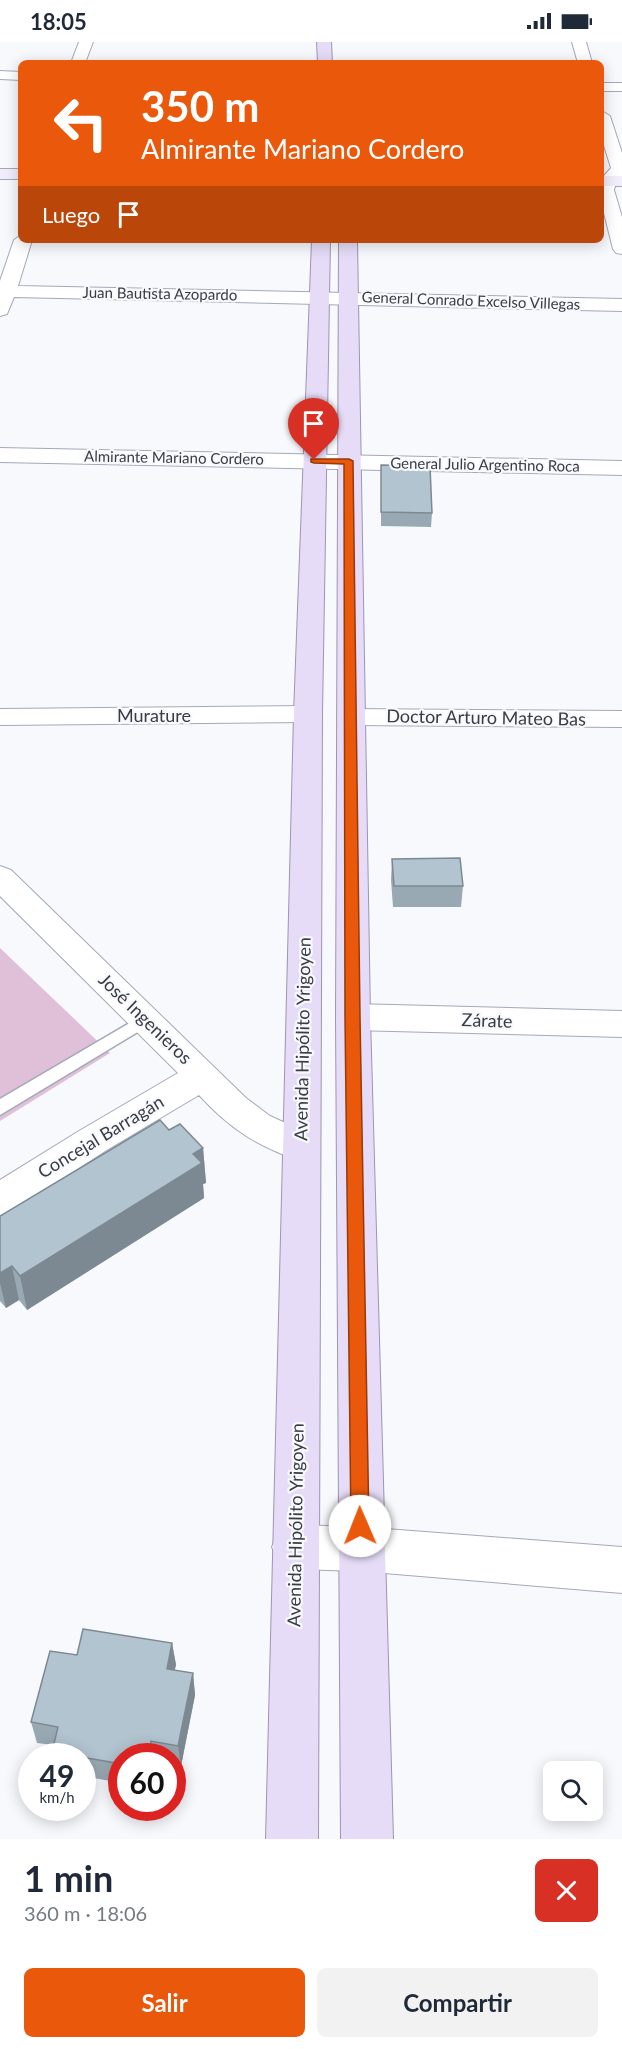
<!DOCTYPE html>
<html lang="es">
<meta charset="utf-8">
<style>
body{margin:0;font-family:Lato,sans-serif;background:#f2f2f3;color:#1f2937;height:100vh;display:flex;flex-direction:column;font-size:22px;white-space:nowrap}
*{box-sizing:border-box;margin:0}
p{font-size:20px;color:#747a83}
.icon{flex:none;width:33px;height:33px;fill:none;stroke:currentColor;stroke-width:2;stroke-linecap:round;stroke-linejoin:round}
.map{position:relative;height:1797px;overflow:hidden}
.panel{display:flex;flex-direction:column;background:#fff;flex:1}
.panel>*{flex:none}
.banner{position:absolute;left:18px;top:18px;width:586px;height:183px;border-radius:9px;box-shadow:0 3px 15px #0003;background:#ea580c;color:#fff;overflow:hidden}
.buttons{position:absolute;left:543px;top:1719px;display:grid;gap:12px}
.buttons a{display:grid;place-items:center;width:60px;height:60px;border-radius:9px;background:#fff;box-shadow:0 3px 15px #0003;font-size:30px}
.speed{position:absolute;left:18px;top:1701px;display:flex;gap:12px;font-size:30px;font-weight:700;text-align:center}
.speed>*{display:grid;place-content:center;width:78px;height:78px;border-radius:50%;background:#fff;box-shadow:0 3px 15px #0003;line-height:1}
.speed small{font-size:15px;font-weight:400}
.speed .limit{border:9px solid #d22;background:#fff;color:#111}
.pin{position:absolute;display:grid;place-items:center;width:51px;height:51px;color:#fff;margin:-62px -26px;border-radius:50% 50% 50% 0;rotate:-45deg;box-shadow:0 0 6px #0007}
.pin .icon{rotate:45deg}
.me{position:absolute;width:66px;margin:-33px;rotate:359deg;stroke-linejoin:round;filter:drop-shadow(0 0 4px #0008)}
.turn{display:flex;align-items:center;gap:21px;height:126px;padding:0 24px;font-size:27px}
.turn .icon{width:78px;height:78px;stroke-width:2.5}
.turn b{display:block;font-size:42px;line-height:51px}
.then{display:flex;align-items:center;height:57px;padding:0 24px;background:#0003;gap:12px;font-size:22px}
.round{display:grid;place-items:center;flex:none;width:63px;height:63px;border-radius:9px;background:#f2f2f3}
.summary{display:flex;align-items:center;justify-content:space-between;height:102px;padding:0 24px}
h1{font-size:36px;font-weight:700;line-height:45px}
.primary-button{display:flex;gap:12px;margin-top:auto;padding:12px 24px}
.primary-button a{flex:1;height:69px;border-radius:9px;background:#ea580c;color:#fff;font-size:24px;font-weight:700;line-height:69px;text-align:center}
.primary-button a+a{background:#f2f2f3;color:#1f2937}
.status{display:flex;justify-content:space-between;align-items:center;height:42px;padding:0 30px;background:#fff;direction:ltr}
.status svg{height:16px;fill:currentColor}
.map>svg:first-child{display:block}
.green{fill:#e0bfd9}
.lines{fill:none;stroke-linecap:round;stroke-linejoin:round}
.service-casing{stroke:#a3a9ba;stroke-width:3}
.minor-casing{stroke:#a3a9ba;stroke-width:2}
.tertiary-casing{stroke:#a3a9ba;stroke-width:2}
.secondary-casing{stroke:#a3a9ba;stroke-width:2}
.primary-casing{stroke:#9e94b4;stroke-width:2}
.service{fill:#fff;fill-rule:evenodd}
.minor{fill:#fff;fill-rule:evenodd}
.tertiary{fill:#fff;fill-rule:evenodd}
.secondary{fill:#f2edfb;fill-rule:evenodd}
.primary{fill:#e6dcf7;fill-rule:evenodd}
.wall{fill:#99a9b3}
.shaded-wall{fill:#7d8992}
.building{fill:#b2c4d0;stroke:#7d8992;stroke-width:1.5}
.route{fill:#ea580c;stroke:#983908;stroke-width:1.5}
.labels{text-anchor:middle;stroke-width:4.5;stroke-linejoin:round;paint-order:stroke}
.far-street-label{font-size:15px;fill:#393c43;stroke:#f8f9fd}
.street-label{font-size:18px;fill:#393c43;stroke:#f8f9fd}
</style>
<div class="status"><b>18:05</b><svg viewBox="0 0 49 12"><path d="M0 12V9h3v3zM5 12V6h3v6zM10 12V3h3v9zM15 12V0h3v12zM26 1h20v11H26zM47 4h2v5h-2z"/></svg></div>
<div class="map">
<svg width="622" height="1797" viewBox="0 0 622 1797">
<rect width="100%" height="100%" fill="#f8f9fd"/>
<path class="green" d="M0,906L110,1011L0,1079Z"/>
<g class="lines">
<g class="service-casing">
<path id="service" d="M145,972L151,974L154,978L151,982L0,1073V1057Z"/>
</g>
<g class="minor-casing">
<path id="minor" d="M79,0H93L85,21H71Z
M572,0H586L592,21H578Z
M0,29L21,30V38L0,37Z
M602,41H622V49H602Z
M602,69L610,74L622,111V134L616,140L614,148L622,175V212L616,211L613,207L602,163V136L611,126L602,97Z
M21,193V198H32L18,244L622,257V269L14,255L7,272L0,274V239L14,198Z
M0,406L622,419V433L0,420Z
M308,664L318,666L322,672L318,678L308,680L0,683V667Z
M351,667L622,669V685L351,683L341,681L337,675L341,669Z
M0,824L11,828L246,1056L270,1074L314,1094L320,1104L314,1114L301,1119C258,1105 229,1086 199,1053L105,1109L14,1169L0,1174V1138L79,1089L178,1031L0,854Z
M353,962L622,969V995L353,988L341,984L336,975L341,966Z"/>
</g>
<g class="tertiary-casing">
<path id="tertiary" d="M295,1483L360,1485L622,1505V1551L360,1529L295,1527L279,1521L272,1505L279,1489Z"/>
</g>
<g class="secondary-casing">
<path id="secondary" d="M0,127H21V137H0Z
M602,134H622V144H602Z"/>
</g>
<g class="primary-casing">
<path id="primary" d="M317,0H331L332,21H318Z
M312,198H330L322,672L318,1797H266L294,672Z
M339,198H357L370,975L393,1797H341L336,975Z"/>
</g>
<use href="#service" class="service"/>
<use href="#minor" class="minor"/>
<use href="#tertiary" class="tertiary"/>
<use href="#secondary" class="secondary"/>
<use href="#primary" class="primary"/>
</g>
<path class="wall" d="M381,437L432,471L431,485L381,484Z
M392,817L463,844L461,865H393L391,838Z
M203,1106L206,1141L203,1142L204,1156L27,1268L19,1258L6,1266L0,1259V1174Z
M172,1601L176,1623L174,1628L193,1631L195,1653L181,1724L172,1723V1714H122V1741L82,1734V1714H53L52,1710L53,1703L37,1701L31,1680L77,1613Z"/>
<path class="shaded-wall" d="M203,1106L206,1141L203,1142L204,1156L27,1268L20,1234L193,1112Z
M12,1224L19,1258L6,1266L0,1241V1231Z
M172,1601L176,1623L170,1648L167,1627Z
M193,1631L195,1653L181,1724L178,1704Z
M151,1699L153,1714H148Z"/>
<path class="building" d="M381,423L430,424L432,471L381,470Z
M460,816L463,844H394L392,817Z
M160,1078L169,1088L180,1082L203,1106L193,1112L202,1121L20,1234L12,1224L0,1231V1174Z
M83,1587L172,1601L167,1627L193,1631L178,1704L151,1699L148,1714H122V1722L52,1710L58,1685L31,1680L50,1609L77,1613Z"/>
<path class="route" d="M311,417H349L353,419L360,975L369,1484L367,1490L360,1493L353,1490L351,1484L345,975L344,422L314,421L311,420Z"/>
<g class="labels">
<g class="far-street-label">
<text transform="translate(160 252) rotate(1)" y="5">Juan Bautista Azopardo</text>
<text transform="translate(471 259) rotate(2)" y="5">General Conrado Excelso Villegas</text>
<text transform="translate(174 416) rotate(1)" y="5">Almirante Mariano Cordero</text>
<text transform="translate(485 423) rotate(1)" y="5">General Julio Argentino Roca</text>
</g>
<g class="street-label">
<text x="154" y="680">Murature</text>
<text transform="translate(486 676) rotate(1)" y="6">Doctor Arturo Mateo Bas</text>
<text transform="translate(145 977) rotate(44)" y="6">José Ingenieros</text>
<text transform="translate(487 979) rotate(2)" y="6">Zárate</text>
<text transform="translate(303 997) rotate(-89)" y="6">Avenida Hipólito Yrigoyen</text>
<text transform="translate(101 1095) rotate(-31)" y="6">Concejal Barragán</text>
<text transform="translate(296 1483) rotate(-89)" y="6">Avenida Hipólito Yrigoyen</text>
</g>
</g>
</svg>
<div class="buttons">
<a><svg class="icon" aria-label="search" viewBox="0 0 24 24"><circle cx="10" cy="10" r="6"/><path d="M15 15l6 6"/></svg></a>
</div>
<div class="speed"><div>49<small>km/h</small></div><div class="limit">60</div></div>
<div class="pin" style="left:314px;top:418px;background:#d93025"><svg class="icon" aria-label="arrive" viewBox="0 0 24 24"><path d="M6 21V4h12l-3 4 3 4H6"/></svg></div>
<svg class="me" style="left:360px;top:1484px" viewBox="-20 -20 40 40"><circle r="19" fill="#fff"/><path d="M0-13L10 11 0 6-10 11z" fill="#ea580c"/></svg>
<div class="banner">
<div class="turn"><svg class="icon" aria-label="left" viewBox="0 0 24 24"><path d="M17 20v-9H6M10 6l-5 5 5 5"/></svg><div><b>350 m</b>Almirante Mariano Cordero</div></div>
<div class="then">Luego<svg class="icon" aria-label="arrive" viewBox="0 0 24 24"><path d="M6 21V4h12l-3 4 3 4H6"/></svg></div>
</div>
</div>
<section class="panel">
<div class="summary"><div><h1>1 min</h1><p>360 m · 18:06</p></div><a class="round" style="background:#d93025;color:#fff"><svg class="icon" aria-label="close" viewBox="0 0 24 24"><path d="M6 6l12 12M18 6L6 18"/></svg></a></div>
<div class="primary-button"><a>Salir</a><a>Compartir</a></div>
</section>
